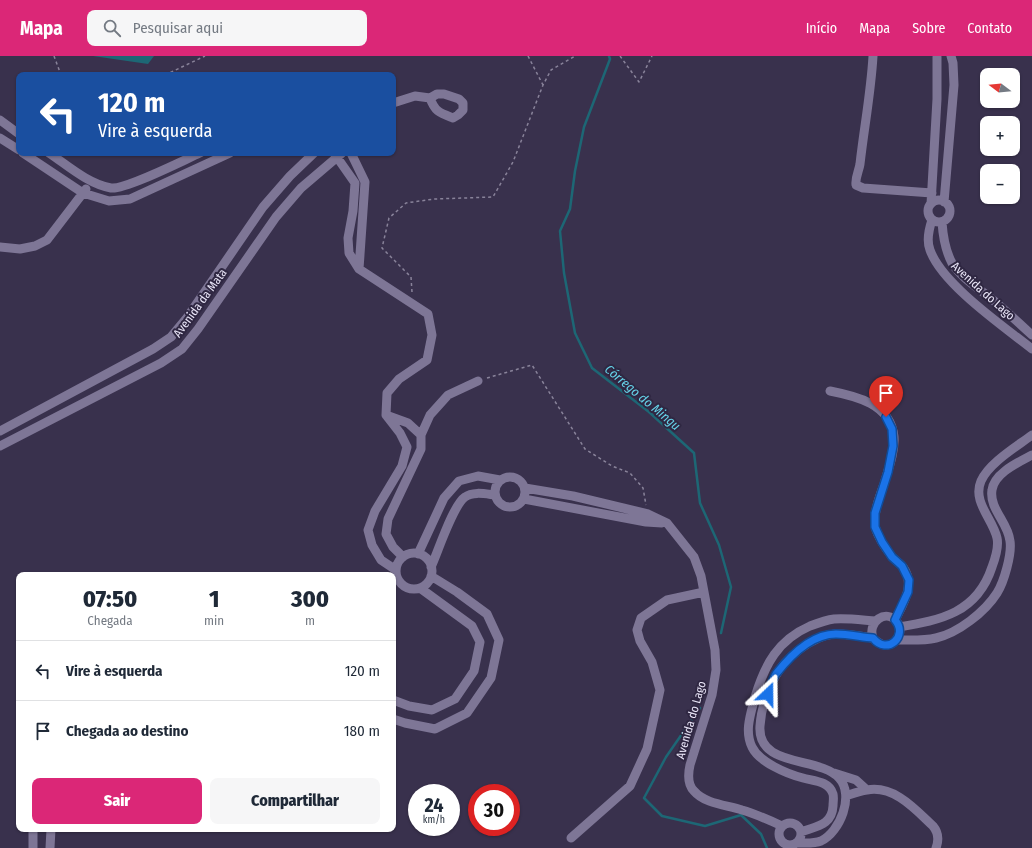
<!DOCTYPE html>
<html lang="pt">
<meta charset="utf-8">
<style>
body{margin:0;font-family:"Fira Sans Condensed",sans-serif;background:#f6f6f7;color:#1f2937;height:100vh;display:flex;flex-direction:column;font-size:15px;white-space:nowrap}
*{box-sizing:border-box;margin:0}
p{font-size:13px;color:#747a83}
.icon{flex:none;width:22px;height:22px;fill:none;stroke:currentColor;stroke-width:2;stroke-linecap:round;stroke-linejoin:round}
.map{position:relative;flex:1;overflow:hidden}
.drawer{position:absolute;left:16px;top:516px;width:380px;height:260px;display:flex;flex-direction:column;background:#fff;border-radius:8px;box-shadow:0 1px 3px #0004}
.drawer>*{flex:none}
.banner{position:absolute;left:16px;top:16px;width:380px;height:84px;border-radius:8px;box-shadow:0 1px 3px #0004;background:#1a4fa0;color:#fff;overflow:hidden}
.needle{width:26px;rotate:286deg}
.controls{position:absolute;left:980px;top:12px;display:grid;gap:8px}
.controls a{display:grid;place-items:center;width:40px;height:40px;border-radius:8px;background:#fff;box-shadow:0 1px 3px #0004;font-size:20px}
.speed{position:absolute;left:408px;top:728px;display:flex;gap:8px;font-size:20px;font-weight:700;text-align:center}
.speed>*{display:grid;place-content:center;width:52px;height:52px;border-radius:50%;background:#fff;box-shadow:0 1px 3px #0004;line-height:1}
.speed small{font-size:10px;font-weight:400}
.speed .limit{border:6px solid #d22;background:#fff;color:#111}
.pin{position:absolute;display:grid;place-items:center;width:34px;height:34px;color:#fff;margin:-41px -17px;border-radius:50% 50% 50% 0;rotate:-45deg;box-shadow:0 0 4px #0007}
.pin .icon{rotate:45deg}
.me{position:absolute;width:44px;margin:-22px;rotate:23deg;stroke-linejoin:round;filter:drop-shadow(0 0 3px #0008)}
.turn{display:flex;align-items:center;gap:14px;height:84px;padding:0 16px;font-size:18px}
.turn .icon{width:52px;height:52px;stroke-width:2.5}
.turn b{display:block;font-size:28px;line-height:34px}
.eta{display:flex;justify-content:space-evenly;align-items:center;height:68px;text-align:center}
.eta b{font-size:24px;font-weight:800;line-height:28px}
.action{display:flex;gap:8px;margin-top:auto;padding:8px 16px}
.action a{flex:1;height:46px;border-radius:8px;background:#db2777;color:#fff;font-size:16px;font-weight:800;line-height:46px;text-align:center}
.action a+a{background:#f6f6f7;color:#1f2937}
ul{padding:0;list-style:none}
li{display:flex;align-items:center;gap:12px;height:60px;padding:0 16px;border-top:1px solid #e0e1e3}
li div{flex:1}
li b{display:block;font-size:15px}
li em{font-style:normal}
header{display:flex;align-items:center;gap:24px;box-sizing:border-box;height:56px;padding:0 20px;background:#db2777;color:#fff}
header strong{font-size:19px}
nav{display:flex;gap:22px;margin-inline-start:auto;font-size:14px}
.search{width:280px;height:36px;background:#f6f6f7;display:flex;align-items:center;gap:10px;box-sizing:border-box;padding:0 14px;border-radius:8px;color:#747a83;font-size:15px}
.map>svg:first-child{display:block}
.water{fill:#1d6775}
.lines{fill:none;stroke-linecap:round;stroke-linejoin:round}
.stream{stroke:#1d6775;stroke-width:2.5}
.path{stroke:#89839a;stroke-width:1.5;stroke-dasharray:3 3;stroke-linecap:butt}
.minor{stroke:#7e7696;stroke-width:9}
.route-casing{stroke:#114b97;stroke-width:10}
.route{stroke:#1a73e8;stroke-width:7}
.labels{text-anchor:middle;stroke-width:4;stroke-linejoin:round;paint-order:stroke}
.street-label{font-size:12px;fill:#ebe7f9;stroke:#2f2742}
.water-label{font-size:13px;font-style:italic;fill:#66d2e8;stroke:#2f2742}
</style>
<header>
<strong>Mapa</strong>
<div class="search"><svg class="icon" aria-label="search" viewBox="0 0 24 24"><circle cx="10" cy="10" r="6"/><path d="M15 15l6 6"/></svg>Pesquisar aqui</div>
<nav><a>Início</a><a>Mapa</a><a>Sobre</a><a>Contato</a></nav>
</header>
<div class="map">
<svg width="1032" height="792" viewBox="0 0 1032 792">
<rect width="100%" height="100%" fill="#39314d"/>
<path class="water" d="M93,0H154L148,8Z"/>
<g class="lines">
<path class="stream" d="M609,0L610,3L584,71L575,115L570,153L560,175L564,217L575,277L592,312L649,356L694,397L700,447L719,489L731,531L721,577
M700,652L666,701L644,742L662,760L705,770L741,759L761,778L767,792"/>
<path class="path" d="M54,0L61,19
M528,0L543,29
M620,0L639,26L652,0
M165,19L205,0
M412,236L411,221L382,192L389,162L406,147L434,143L493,141L513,106L543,29L551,14L575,0
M487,322L532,309L585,393L612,410L630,417L643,432L646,449"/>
<path class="minor" d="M873,0C871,36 864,72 860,108C859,115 855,121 856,129L863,132L932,137
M393,47L415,40L430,42L437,38H444L459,43L463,47V54L458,59L453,62C440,57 435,56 430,42
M0,64L19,78
M0,82L19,94
M23,97L83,137L109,145L130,143L230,97
M49,97C67,109 88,128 111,132C125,134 184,104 200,97
M334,97L355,127L353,155L348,182L349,197L359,213L428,258L432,279L427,304L399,323L387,337L386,359L400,377L407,391L402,410L375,455L368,474L372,489L381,504L396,514
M351,97L365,126L359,213
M928 155a11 11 0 1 1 22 0a11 11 0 1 1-22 0Z
M944,146L954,29L953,7L951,0
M931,148L937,43V1
M932,164C929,173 926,184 930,194C942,228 1003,270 1032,293
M942,166C943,181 945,194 952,207C960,221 981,234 993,244C1006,255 1019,267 1032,279
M0,191L20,193L35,190L47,184L86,133
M830,335C856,340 891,348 894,381C895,396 888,414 884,428C879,442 874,455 875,469C876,477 881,485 885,491C887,494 890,498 892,501C896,505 900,507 903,511C916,529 903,548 895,564
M386,359L408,367L421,379V393L388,463L386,478L393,491L403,501
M0,375L153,293L171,281L186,263L263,151L290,120L314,97
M421,379L430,359L448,339L478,325
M0,390L161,307L182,293L198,273L276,161L301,132L342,97
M495 436a15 15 0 1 1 30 0a15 15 0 1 1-30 0Z
M525,432L573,440L648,458L667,467L694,501L701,520L715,594L716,614L712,639L690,709C688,718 687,728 694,735C705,748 727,749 742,754C756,758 769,764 782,770
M524,443L646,466L662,467
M396 515a18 18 0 1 1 36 0a18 18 0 1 1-36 0Z
M418,498L444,442L459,425L478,420L500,424
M431,511C438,496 453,449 465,441C473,435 486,438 495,439
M899,571C941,564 977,557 992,511C995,503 999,491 997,482C993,463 972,446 981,425C989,407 1016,391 1032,379
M897,584C910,584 923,585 936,582C958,577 985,556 997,537C1004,526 1012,498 1010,485C1008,466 989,453 992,434C994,417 1019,406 1032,399
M393,644L409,650L432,654L455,643L474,615L480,586L472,570L420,532
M393,663L405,667L435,673L467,657L491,622L499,584L487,558L457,536L431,520
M834,717L856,724L867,734
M846,740C852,738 859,735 867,734C894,729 915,753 933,770C938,776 939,784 936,792
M779 778a11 11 0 1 1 22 0a11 11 0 1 1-22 0Z
M801,776C817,770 832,769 833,750C833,746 834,742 833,738C829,725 814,725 803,722C787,718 759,706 752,691C744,675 751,657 755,641C765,608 778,584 810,570C818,567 826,564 834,563C847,562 862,564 876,565
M571,782L630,730L647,693L660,634L652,606L640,585L637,574L641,562L667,544L704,536
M797,787C805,787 814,788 821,785C840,776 855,739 839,722C819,700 757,712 760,670C761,654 767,635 775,621C785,602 813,579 835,578C843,578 864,580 871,582C877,583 879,590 887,589C897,588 904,575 897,566C886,552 867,566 873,582
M33,792V773
M50,792L51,773"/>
</g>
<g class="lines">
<g class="route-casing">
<path id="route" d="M768,638C770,632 772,624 776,618C790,600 811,578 836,578C848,578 861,581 873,582C887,600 909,580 895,564L908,536L909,524L902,510L892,501L882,486L875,471V457L888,416L893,390L892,373L886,361"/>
</g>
<use href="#route" class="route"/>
</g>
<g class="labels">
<g class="street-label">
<text transform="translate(983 235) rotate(42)" y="4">Avenida do Lago</text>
<text transform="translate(200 247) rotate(-54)" y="4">Avenida da Mata</text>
<text transform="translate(691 664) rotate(-74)" y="4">Avenida do Lago</text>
</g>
<g class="water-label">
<text transform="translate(643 341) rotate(40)" y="5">Córrego do Mingu</text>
</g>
</g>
</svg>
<div class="controls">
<a><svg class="needle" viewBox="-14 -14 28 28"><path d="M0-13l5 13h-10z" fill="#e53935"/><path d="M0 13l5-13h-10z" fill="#747a83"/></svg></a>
<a>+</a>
<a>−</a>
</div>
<div class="speed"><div>24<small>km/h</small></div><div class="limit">30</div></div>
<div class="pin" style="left:886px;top:361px;background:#d93025"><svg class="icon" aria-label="arrive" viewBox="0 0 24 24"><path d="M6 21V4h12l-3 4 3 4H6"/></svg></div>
<svg class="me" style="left:768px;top:638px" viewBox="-20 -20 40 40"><path d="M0-17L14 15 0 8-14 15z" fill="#1a73e8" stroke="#fff" stroke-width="4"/></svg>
<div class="banner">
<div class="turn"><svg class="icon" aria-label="left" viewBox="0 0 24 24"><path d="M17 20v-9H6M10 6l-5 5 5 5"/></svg><div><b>120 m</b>Vire à esquerda</div></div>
</div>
<section class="drawer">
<div class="eta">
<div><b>07:50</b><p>Chegada</p></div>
<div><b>1</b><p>min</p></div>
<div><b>300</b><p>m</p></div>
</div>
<ul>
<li><svg class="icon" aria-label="left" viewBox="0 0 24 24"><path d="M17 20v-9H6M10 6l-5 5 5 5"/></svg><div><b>Vire à esquerda</b></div><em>120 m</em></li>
<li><svg class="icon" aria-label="arrive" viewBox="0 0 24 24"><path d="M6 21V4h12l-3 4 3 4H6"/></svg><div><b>Chegada ao destino</b></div><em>180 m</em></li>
</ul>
<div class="action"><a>Sair</a><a>Compartilhar</a></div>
</section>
</div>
